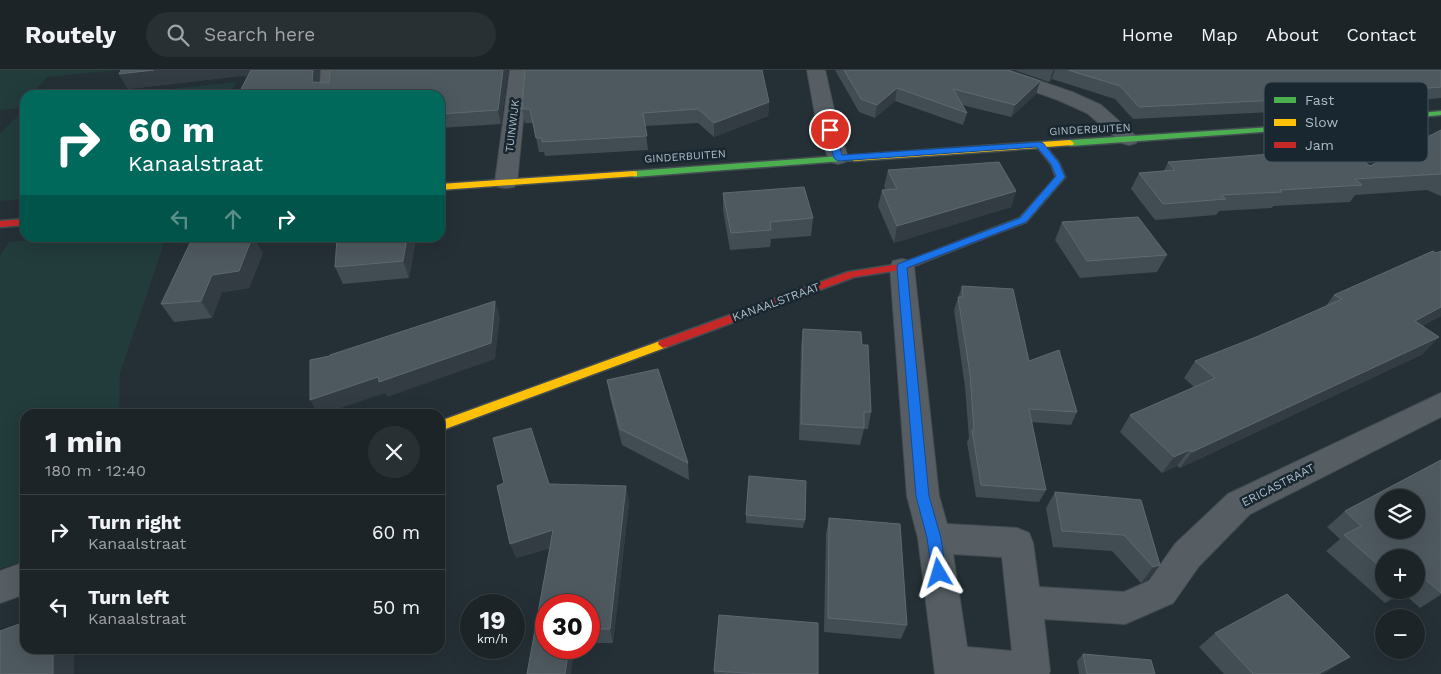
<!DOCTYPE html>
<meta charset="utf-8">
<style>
body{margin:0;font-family:"Work Sans",sans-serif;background:#293034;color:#f1f3f6;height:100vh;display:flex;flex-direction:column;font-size:19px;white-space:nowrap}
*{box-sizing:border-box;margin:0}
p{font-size:16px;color:#a0a4a8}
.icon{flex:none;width:28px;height:28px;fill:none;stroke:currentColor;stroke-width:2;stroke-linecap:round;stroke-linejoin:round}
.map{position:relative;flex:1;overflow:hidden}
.details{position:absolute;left:20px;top:339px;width:425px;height:245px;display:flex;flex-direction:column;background:#1c2428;border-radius:15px;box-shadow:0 5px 20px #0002,0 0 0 1px #3a4145}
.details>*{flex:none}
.hud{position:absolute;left:20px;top:20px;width:425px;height:152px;border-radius:15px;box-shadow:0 5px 20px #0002,0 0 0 1px #3a4145;background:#00695c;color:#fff;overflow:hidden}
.buttons{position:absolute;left:1375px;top:419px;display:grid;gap:10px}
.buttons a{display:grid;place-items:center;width:50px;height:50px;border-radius:50%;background:#1c2428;box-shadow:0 5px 20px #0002,0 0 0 1px #3a4145;font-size:25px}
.speed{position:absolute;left:460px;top:524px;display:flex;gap:10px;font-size:25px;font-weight:700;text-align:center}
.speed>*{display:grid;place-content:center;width:65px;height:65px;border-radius:50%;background:#1c2428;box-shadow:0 5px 20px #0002,0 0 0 1px #3a4145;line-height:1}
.speed small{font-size:12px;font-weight:400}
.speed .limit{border:8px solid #d22;background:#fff;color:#111}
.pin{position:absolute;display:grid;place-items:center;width:42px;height:42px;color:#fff;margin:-21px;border:2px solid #fff;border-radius:50%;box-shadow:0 1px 5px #0007}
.me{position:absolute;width:55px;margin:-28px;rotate:353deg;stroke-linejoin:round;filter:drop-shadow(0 0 4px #0008)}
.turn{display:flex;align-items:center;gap:18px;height:105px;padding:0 25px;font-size:22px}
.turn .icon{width:65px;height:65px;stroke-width:2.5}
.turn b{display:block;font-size:35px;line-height:42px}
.lanes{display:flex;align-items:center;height:48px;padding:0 25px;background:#0003;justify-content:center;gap:25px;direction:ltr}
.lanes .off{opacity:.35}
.round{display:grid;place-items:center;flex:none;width:52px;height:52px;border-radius:26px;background:#293034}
.summary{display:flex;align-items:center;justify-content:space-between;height:85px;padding:0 25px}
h1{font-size:30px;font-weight:700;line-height:38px}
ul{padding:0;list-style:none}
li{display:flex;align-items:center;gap:15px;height:75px;padding:0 25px;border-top:1px solid #3a4145}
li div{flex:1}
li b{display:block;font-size:19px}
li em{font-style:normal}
header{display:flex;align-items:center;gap:30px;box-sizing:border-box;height:70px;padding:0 25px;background:#1c2428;border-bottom:1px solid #3a4145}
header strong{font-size:24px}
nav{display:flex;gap:28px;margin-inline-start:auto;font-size:18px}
.search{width:350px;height:45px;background:#293034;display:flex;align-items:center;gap:12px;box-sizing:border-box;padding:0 18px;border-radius:28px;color:#a0a4a8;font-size:19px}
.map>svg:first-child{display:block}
.green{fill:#223b3b}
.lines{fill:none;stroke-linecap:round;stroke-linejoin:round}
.lane-casing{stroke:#434d52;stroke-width:2}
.street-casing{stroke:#434d52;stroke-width:2}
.fast-casing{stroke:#434d52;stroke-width:3}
.slow-casing{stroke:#434d52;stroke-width:3}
.jam-casing{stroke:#434d52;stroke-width:3}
.lane{fill:#565e64;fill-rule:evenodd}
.street{fill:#565e64;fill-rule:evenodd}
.fast{fill:#4caf50;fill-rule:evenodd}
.slow{fill:#ffc107;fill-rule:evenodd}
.jam{fill:#c62828;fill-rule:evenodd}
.wall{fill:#424c53;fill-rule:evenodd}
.shaded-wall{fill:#323c42}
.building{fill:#4e595f;stroke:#5d6870;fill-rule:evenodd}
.route{fill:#1a73e8;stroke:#114b97}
.labels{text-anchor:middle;stroke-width:5;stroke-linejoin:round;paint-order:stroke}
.far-street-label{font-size:11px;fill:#aebdc8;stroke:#192731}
.street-label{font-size:12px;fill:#aebdc8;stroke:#192731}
.key{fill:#192731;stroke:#46545e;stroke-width:1}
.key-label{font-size:14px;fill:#aebdc8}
</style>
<header>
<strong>Routely</strong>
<div class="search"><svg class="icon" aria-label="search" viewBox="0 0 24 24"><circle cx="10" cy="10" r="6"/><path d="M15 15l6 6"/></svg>Search here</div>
<nav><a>Home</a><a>Map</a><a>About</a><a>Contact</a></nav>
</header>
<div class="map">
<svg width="1441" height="604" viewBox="0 0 1441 604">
<rect width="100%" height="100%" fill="#253036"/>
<path class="green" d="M0,0H119L47,7L32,25H25V33L21,38L0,40Z
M236,12L230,25H112Z
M25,38V129L0,131V64Z
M55,168H166L120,303L119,344H25V490L0,499V186L9,172Z"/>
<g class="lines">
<g class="lane-casing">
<path id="lane" d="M321,0H335L333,25H319Z"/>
</g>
<g class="street-casing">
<path id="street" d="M510,0H528L517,112L514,117L506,118L498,117L495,112Z
M807,0H825L835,44L848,88L845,92L838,94L831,92L828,88L815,44Z
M982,0H1008L1072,22L1101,35L1139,69L1136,73L1129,75L1122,73L1087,43L1058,30L985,4Z
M902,189L911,191L914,197L939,426L947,454L1017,458L1029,463L1033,473L1039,517L1124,522L1149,511L1175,474L1228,424L1441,323V347L1250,444L1199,496L1173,533L1125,554L1044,549L1050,601L1049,604H935L918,468L907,426L890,197L893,191ZM953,484L1002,487L1012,581L967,577Z
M25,492V524L0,533V501Z"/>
</g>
<g class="fast-casing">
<path id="fast" d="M1441,41V45L1289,60L1070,76L1066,73L1070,70L1289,56Z
M854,85L858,88L857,90L634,107L630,104L634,101Z"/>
</g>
<g class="slow-casing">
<path id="slow" d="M1070,70L1074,73L1073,75L1046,77L1059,93L1065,107L1026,152L981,169L978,168V164L1020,148L1056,107L1051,94L1038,78L854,91L850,88L854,85Z
M634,101L637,102V106L440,120V114Z
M663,270L668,274L667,277L440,361V351Z"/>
</g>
<g class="jam-casing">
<path id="jam" d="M25,149V155L0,157V151Z
M981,163L984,164V168L906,199L854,207L667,277L663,278L658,274L659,271L848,202L900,194Z"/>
</g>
<use href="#lane" class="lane"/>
<use href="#street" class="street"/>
<use href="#fast" class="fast"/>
<use href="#slow" class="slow"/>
<use href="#jam" class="jam"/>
</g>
<path class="wall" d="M121,0H320L319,13H329L330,0H508L501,54L440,58V25H238L248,5L128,19L119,4Z
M835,0H1007L1040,11L1036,24L1011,47L962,35L967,43L963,55L895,31L875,48L859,42Z
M1014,0H1441V28L1291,41L1133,49L1115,29L1052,9L1049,12Z
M769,32L768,46L714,67L698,53L645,56L648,80L545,86L544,82H539L533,53H525L522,39Z
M1441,60V126L1427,120L1355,125L1350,132L1273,136L1272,138L1219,141L1216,145L1155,150L1131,119L1139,103L1164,101L1168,92L1370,96Z
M888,100L1016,121L1011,137L894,173L878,136L882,120L886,119L884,117Z
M723,123L813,148L811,166L771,169L770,177L730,180L723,140Z
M1062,152L1167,185L1157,202L1080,208L1055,170Z
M337,168H416L409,208L343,214L335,197Z
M1441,181V246L1422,256L1423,284L1180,398L1177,396L1162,403L1120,362L1130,345L1194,317L1184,308L1195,291L1256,267L1325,237L1334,225Z
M263,183L249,218L222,222L212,248L174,252L161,234Z
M962,216L1029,291L1077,342L1071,355L1031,352L1046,420L1039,432L976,427L967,372L969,368L965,317L954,240Z
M803,259L862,275L871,342L868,359H864L860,375L799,370L801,276Z
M607,310L688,393L689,410L622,375L610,327Z
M1441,390V525L1420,538L1404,524L1385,533L1326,481L1340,469L1327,457L1345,441ZM1384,488H1416V520H1384Z
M1055,422L1141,430L1160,495L1147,510L1141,513L1112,481L1053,477L1046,438Z
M629,432L613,573H589V535L550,478L516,488Z
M746,445L805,450L803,458L746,453Z
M829,448L907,555L901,569L824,562L826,464Z
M1215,563L1330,600L1323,604H1224L1199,577Z
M1083,584L1155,604H1079L1077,591Z
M714,601L818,604H714Z"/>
<path class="shaded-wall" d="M154,0H259L260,4L128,19L119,4Z
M313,0H320L318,25L312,12Z
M503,0H508L501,54L498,40Z
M1053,0H1055L1052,9L1049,12Z
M1040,11L1036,24L1011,47L1015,35Z
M897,18L895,31L875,48L877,35Z
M769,32L768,46L714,67V53Z
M1016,121L1011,137L894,173L897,156Z
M252,168H254L263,183L249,218L222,222L212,248L201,231L212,205Z
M407,168H416L409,208L403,191Z
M495,231L500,247L495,289L387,327L385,323L323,344H318L310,330Z
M1441,237V246L1400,268L1415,251Z
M1439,267L1423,284L1180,398L1192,382Z
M1189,380L1177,396L1162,403L1174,387Z
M626,416L629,432L613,573L610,559Z
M553,460L558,475L516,488L510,474Z
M1160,495L1147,510L1141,513L1153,497Z
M1403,520H1410L1404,524L1385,533Z
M1441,524V525L1420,538Z
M569,578H575L571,604H565Z
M53,579H74V604H53Z
M1350,587L1323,604H1318Z"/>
<path class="building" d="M121,0H154L119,4Z
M251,0H313L312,12L329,13L330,0H503L498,40L440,44V25H238Z
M525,0H762L769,32L714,53L698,39L643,43L647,66L542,72V68H536L530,39H522Z
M844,0H1007L1040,11L1015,35L953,19L967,43L897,18L877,35L861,29Z
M1068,0H1441V17L1299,29L1139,37L1120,16Z
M1441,60V104L1355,109L1362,115L1280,120L1282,122L1221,125L1226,129L1163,134L1139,103L1175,100L1168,92L1348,78L1370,96Z
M999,92L1016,121L897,156L882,120L897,119L888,100Z
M804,117L813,148L770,152L771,160L731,163L723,123Z
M1138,147L1167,185L1087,191L1062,152Z
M231,168H252L239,201L212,205L201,231L161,234L191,171Z
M337,168H407L403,191L335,197Z
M1433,181L1436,183L1441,181V237L1415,251L1439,267L1192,382L1189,380L1174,387L1130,345L1215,308L1195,291L1256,267L1342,229L1334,225Z
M962,216L1013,219L1029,291L1059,280L1077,342L1029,339L1046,420L981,415L972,360H974L970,304L958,227H963Z
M495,231L491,273L379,312L378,307L310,330V290L330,286V285Z
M803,259L861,262L862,275H868L871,342H864V358L801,354Z
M658,299L688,393L620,359L607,310Z
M531,358L549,414L626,416L610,559H589V535H546V578H569L565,604H527L553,460L510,474L497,416L504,413L493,368Z
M1441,390V523L1425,509L1416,513V488H1384V500L1344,465L1361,456L1345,441ZM1384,428H1416V460H1384Z
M749,406L806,411L805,450L746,445Z
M1055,422L1141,430L1160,495L1153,497L1124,465L1062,461Z
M829,448L900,454L907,555L828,548Z
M1287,524L1350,587L1318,604H1253L1215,563Z
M719,545L818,553V604H760L714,601Z
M25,552V579H53V604H0V561Z
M1083,584L1151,590L1155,604H1087Z"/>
<path class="route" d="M827,58L834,60L842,85L1040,72L1043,73L1059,93L1065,107L1026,152L907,198L929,426L941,468L946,503L944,508L939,510L934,508L932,503L927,468L916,426L897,197L898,194L1020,148L1056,106L1051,94L1037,77L838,91L834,88L826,60Z"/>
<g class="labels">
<g class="far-street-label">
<text transform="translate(512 56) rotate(-83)" y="4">TUINWIJK</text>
<text transform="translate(1090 59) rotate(-3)" y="4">GINDERBUITEN</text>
<text transform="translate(685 86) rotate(-4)" y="4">GINDERBUITEN</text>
</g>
<g class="street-label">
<text transform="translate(776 232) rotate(-20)" y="4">KANAALSTRAAT</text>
<text transform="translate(1278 415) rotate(-27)" y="4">ERICASTRAAT</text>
</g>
</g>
<rect x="1264" y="12" width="164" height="80" rx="8" class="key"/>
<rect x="1274" y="27" width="22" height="6" fill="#4caf50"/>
<rect x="1274" y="49" width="22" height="7" fill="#ffc107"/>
<rect x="1274" y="72" width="22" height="6" fill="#c62828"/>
<g class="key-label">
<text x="1305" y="35">Fast</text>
<text x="1305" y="57">Slow</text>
<text x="1305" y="80">Jam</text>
</g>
</svg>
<div class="buttons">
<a><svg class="icon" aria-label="layers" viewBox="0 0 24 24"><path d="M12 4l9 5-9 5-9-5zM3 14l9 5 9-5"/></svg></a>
<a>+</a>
<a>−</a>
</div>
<div class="speed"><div>19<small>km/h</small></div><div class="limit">30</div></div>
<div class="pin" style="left:830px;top:60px;background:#d93025"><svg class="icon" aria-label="arrive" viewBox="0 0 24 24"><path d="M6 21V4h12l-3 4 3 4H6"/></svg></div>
<svg class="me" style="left:939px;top:503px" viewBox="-20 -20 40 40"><path d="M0-17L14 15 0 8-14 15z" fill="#1a73e8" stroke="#fff" stroke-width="4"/></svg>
<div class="hud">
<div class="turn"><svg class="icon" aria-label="right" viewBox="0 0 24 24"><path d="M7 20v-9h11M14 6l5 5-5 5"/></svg><div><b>60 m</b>Kanaalstraat</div></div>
<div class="lanes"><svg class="icon off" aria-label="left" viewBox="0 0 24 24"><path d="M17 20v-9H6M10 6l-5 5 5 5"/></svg><svg class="icon off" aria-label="ahead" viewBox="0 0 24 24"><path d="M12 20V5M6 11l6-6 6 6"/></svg><svg class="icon" aria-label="right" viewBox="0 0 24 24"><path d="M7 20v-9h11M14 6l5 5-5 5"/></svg></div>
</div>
<section class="details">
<div class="summary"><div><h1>1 min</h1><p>180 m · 12:40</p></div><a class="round"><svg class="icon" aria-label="close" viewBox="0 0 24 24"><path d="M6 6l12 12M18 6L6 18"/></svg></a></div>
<ul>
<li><svg class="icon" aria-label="right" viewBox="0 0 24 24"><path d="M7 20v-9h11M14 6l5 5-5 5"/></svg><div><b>Turn right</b><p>Kanaalstraat</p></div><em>60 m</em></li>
<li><svg class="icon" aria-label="left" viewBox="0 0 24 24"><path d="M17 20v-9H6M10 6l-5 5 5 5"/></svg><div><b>Turn left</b><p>Kanaalstraat</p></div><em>50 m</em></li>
</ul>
</section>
</div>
